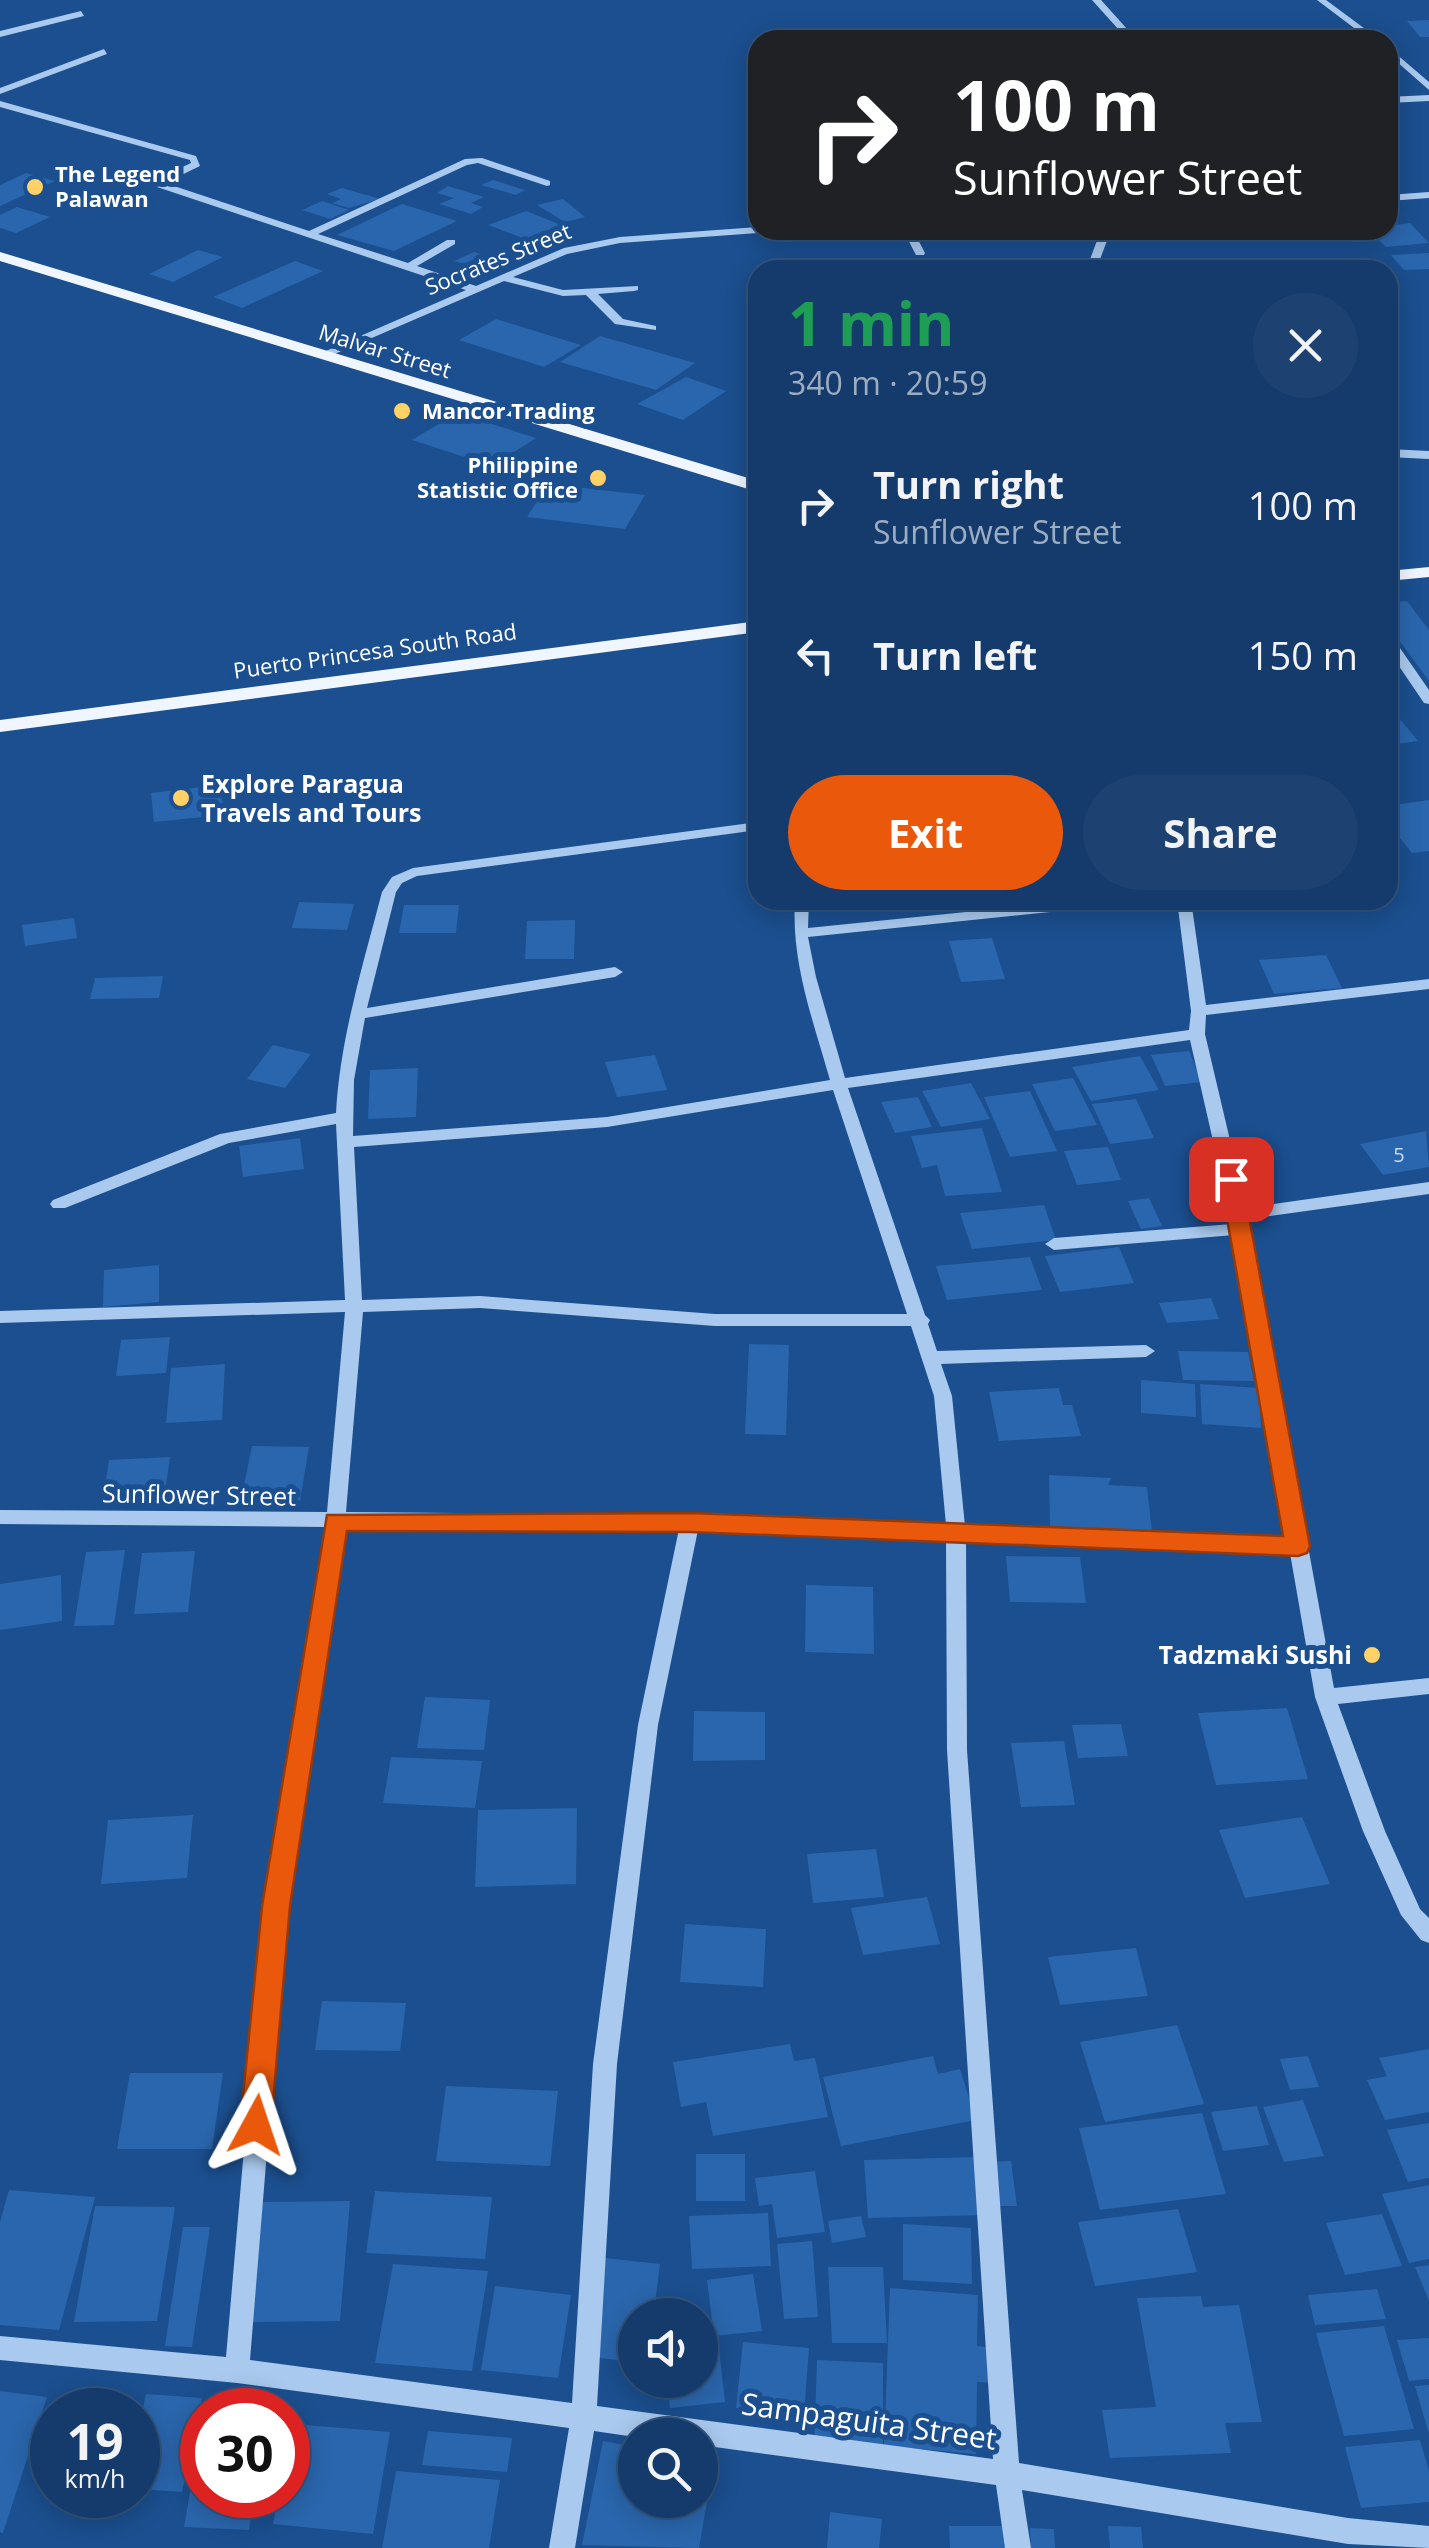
<!DOCTYPE html>
<meta charset="utf-8">
<style>
body{margin:0;font-family:"Open Sans",sans-serif;background:#1d4271;color:#f1f3f6;height:100vh;display:flex;flex-direction:column;font-size:38px;white-space:nowrap}
*{box-sizing:border-box;margin:0}
p{font-size:32px;color:#9dadc1}
.icon{flex:none;width:55px;height:55px;fill:none;stroke:currentColor;stroke-width:2;stroke-linecap:round;stroke-linejoin:round}
.map{position:relative;flex:1;overflow:hidden}
.sheet{position:absolute;left:748px;top:260px;width:650px;height:650px;display:flex;flex-direction:column;background:#143b6b;border-radius:30px;box-shadow:0 5px 25px #0003,0 0 0 2px #33557e}
.sheet>*{flex:none}
.banner{position:absolute;left:748px;top:30px;width:650px;height:210px;border-radius:30px;box-shadow:0 5px 25px #0003,0 0 0 2px #33557e;background:#202124;color:#fff;overflow:hidden}
.controls{position:absolute;left:618px;top:2298px;display:grid;gap:20px}
.controls a{display:grid;place-items:center;width:100px;height:100px;border-radius:50%;background:#143b6b;box-shadow:0 5px 25px #0003,0 0 0 2px #33557e;font-size:50px}
.speed{position:absolute;left:30px;top:2388px;display:flex;gap:20px;font-size:50px;font-weight:700;text-align:center}
.speed>*{display:grid;place-content:center;width:130px;height:130px;border-radius:50%;background:#143b6b;box-shadow:0 5px 25px #0003,0 0 0 2px #33557e;line-height:1}
.speed small{font-size:25px;font-weight:400}
.speed .limit{border:15px solid #d22;background:#fff;color:#111}
.pin{position:absolute;display:grid;place-items:center;width:85px;height:85px;color:#fff;margin:-42px;border-radius:20px;box-shadow:0 5px 15px #0006}
.me{position:absolute;width:110px;margin:-55px;rotate:5deg;stroke-linejoin:round;filter:drop-shadow(0 0 8px #0008)}
.turn{display:flex;align-items:center;gap:35px;height:210px;padding:0 40px;font-size:45px}
.turn .icon{width:130px;height:130px;stroke-width:2.5}
.turn b{display:block;font-size:70px;line-height:85px}
.round{display:grid;place-items:center;flex:none;width:105px;height:105px;border-radius:52px;background:#1d4271}
.overview{display:flex;align-items:center;justify-content:space-between;height:170px;padding:0 40px}
h1{font-size:60px;font-weight:700;line-height:75px;color:#1e9e55}
.button{display:flex;gap:20px;margin-top:auto;padding:20px 40px}
.button a{flex:1;height:115px;border-radius:60px;background:#ea580c;color:#fff;font-size:40px;font-weight:700;line-height:115px;text-align:center}
.button a+a{background:#1d4271;color:#f1f3f6}
ul{padding:0;list-style:none}
li{display:flex;align-items:center;gap:30px;height:150px;padding:0 40px}
li div{flex:1}
li b{display:block;font-size:38px}
li em{font-style:normal}
.map>svg:first-child{display:block}
.building{fill:#2a66ad}
.lines{fill:none;stroke-linecap:round;stroke-linejoin:round}
.minor{fill:#a9c9ee;fill-rule:evenodd}
.major{fill:#f0f6ff;fill-rule:evenodd}
.route{fill:#ea580c;stroke:#983908;stroke-width:2.5}
.poi-dot{fill:#ffd166;stroke:#1b4f8f;stroke-width:4}
.labels{text-anchor:middle;stroke-width:10;stroke-linejoin:round;paint-order:stroke}
.number-label{font-size:20px;fill:#cad9ea}
.far-poi-label{font-size:22px;font-weight:bold;fill:#fff;stroke:#1b4f8f;text-anchor:start}
.far-street-label{font-size:22px;fill:#fff;stroke:#1b4f8f}
.poi-label{font-size:25px;font-weight:bold;fill:#fff;stroke:#1b4f8f;text-anchor:start}
.street-label{font-size:25px;fill:#fff;stroke:#1b4f8f}
.near-street-label{font-size:30px;fill:#fff;stroke:#1b4f8f}
</style>
<div class="map">
<svg width="1429" height="2548" viewBox="0 0 1429 2548">
<rect width="100%" height="100%" fill="#1b4f8f"/>
<path class="building" d="M1429,20V37H1420L1407,21Z
M26,173L55,181L0,206V185Z
M493,180L525,190L516,195L481,185Z
M448,186L484,197L471,203L483,207L471,214L439,204L454,198L437,193Z
M342,188L380,199L349,208L332,203L341,199L327,194Z
M563,199L585,217L565,222L537,205Z
M322,201L349,210L330,219L302,210Z
M402,204L457,221L394,251L337,235Z
M17,207L50,217L16,233L0,228V215Z
M526,211L561,225L525,239L488,225Z
M1410,223L1429,243L1386,247L1368,230H1388V226Z
M198,250L223,257L173,282L149,274Z
M474,252L496,259L481,268L454,261Z
M1429,253V269L1404,270L1391,255Z
M295,261L323,271L242,308L213,297Z
M496,319L581,345L544,367L459,340Z
M600,336L695,363L656,390L560,362Z
M686,377L726,391L683,420L637,404Z
M457,413L536,438L492,466L412,440Z
M548,484L645,495L625,529L527,517Z
M1407,601L1429,630V681L1388,625V603Z
M1399,718L1418,741L1388,745V719Z
M220,785L224,815L154,822L151,793Z
M1429,800V851L1412,853L1388,823V806Z
M299,902L354,904L347,930L292,928Z
M404,905H459L456,933H399Z
M74,918L77,938L25,946L22,925Z
M575,920L574,959H525L527,921Z
M992,938L1005,979L961,982L949,941Z
M1326,955L1342,988L1274,994L1259,960Z
M163,976L159,998L90,999L95,978Z
M273,1045L311,1054L285,1088L247,1079Z
M1189,1051L1202,1082L1165,1086L1151,1055Z
M655,1055L667,1090L617,1097L605,1062Z
M1140,1056L1159,1090L1091,1101L1072,1067Z
M418,1068L416,1117L368,1119L370,1070Z
M1073,1078L1097,1125L1055,1131L1032,1084Z
M971,1083L990,1119L941,1127L922,1091Z
M1030,1091L1057,1151L1010,1157L984,1097Z
M918,1097L932,1127L895,1133L881,1102Z
M1136,1099L1154,1138L1110,1144L1092,1104Z
M982,1128L1002,1192L945,1196L937,1165L922,1168L911,1136Z
M1426,1131L1429,1167L1383,1175L1360,1144Z
M300,1138L304,1169L243,1177L239,1146Z
M1108,1147L1121,1180L1077,1185L1064,1151Z
M1149,1198L1162,1226L1141,1229L1128,1201Z
M1044,1205L1056,1240L972,1249L960,1213Z
M1119,1247L1134,1283L1060,1292L1045,1256Z
M1030,1257L1042,1290L947,1300L936,1266Z
M159,1265V1302L103,1307L104,1270Z
M1211,1298L1219,1319L1167,1323L1159,1303Z
M170,1337L166,1373L116,1376L121,1340Z
M749,1344L789,1345L786,1435L745,1434Z
M1178,1351L1248,1352L1254,1381L1183,1380Z
M225,1364L222,1420L166,1423L171,1368Z
M1141,1380L1195,1384L1196,1417L1141,1413Z
M1200,1384L1259,1388L1261,1428L1202,1424Z
M1059,1388L1063,1405H1072L1081,1436L999,1441L989,1392Z
M252,1446L309,1447L300,1501L241,1500Z
M170,1457L165,1492L104,1494L109,1460Z
M1049,1475L1111,1478L1108,1485L1147,1487L1152,1532L1050,1526Z
M125,1550L114,1625L74,1626L86,1552Z
M195,1551L188,1612L134,1614L142,1553Z
M1006,1556L1080,1557L1086,1603L1010,1602Z
M61,1575L62,1621L0,1630V1584Z
M806,1585L873,1587L874,1654L805,1652Z
M425,1697L490,1700L484,1750L417,1748Z
M1287,1708L1308,1779L1216,1785L1198,1713Z
M694,1711L765,1712V1760L693,1761Z
M1121,1724L1128,1756L1078,1758L1072,1725Z
M1064,1741L1075,1805L1021,1807L1011,1743Z
M391,1757L482,1761L475,1808L383,1803Z
M577,1808L576,1884L475,1887L478,1810Z
M193,1815L187,1878L101,1884L108,1820Z
M1302,1817L1330,1884L1245,1898L1219,1830Z
M876,1849L884,1897L813,1903L807,1854Z
M927,1897L940,1944L863,1955L851,1908Z
M685,1924L766,1929L763,1987L680,1982Z
M1136,1948L1148,1996L1060,2005L1048,1957Z
M322,2001L406,2003L400,2051L315,2050Z
M1177,2025L1204,2104L1105,2122L1080,2042Z
M790,2044L794,2061L815,2058L828,2117L713,2136L706,2102L681,2107L673,2062Z
M1429,2049V2112L1385,2120L1367,2080L1387,2076L1379,2058Z
M933,2056L938,2074L960,2069L976,2120L841,2146L823,2077Z
M1308,2056L1319,2087L1290,2090L1280,2059Z
M130,2073H223L212,2149H117Z
M446,2086L558,2091L550,2166L436,2161Z
M1303,2100L1324,2156L1284,2162L1263,2107Z
M1257,2106L1269,2145L1223,2151L1211,2112Z
M1202,2113L1226,2194L1100,2210L1079,2128Z
M1429,2123V2178L1408,2182L1387,2130Z
M696,2154H745V2201H696Z
M977,2157L983,2215L868,2218L864,2160Z
M1011,2161L1017,2206H991L985,2162Z
M815,2171L825,2232L777,2238L772,2204L759,2206L755,2178Z
M1429,2185V2259L1409,2263L1382,2194Z
M9,2190L95,2197L59,2330L0,2325V2222Z
M375,2191L492,2197L485,2259L366,2253Z
M350,2201L340,2321L249,2322L262,2202Z
M95,2206L175,2207L157,2321L74,2322Z
M1178,2209L1197,2272L1095,2286L1078,2222Z
M768,2213L771,2266L692,2269L689,2216Z
M1382,2214L1402,2266L1345,2275L1326,2223Z
M861,2216L866,2237L832,2243L828,2221Z
M903,2224L971,2228L972,2284L903,2280Z
M183,2227H210L192,2347L165,2346Z
M812,2241L818,2317L784,2319L777,2244Z
M605,2258L660,2264L654,2311L668,2315H635V2362L591,2357Z
M393,2264L488,2271L472,2371L375,2363Z
M1429,2265V2301L1415,2267Z
M828,2267H883L887,2343H832Z
M753,2274L762,2331L714,2336L707,2280Z
M495,2286L571,2295L558,2378L481,2370Z
M890,2288L978,2295L977,2346L997,2348V2383L977,2382L976,2454L884,2446Z
M1377,2289L1386,2319L1315,2325L1308,2295Z
M1201,2296L1203,2307L1239,2305L1262,2422L1225,2423L1231,2453L1110,2458L1102,2410L1156,2407L1137,2298Z
M1384,2326L1414,2429L1344,2436L1316,2333Z
M1429,2338V2379L1409,2381L1397,2340Z
M743,2342L809,2348L804,2415L736,2408Z
M719,2348L725,2402L670,2408L667,2380H700V2350Z
M817,2360L883,2363V2449L814,2445Z
M1429,2385V2431H1428L1415,2386Z
M0,2391L47,2397L3,2533L0,2532Z
M146,2394L202,2398L182,2492L138,2489V2430Z
M293,2424L390,2432L373,2534L273,2524L279,2495H288V2452Z
M428,2431L512,2438L507,2472L422,2465Z
M1420,2440L1429,2471V2502L1361,2508L1345,2447Z
M603,2441L635,2447V2500H700V2459L714,2461L699,2548L582,2545Z
M198,2446H202V2495H254L249,2530L184,2527Z
M396,2471L500,2480L489,2548H382Z
M830,2512L882,2519L879,2548H827Z
M949,2526H1006L1007,2548H950Z
M1108,2526L1141,2527L1143,2548H1110Z
M1030,2528L1054,2529L1055,2548H1031Z"/>
<g class="lines">
<path class="minor" d="M1092,0H1101L1137,40H1128Z
M1317,0H1326L1380,40H1370Z
M81,11L84,16L0,37V31Z
M1388,47L1429,82V90L1388,54Z
M104,49L107,54L0,94V88Z
M1429,95V101L1388,103V97Z
M0,101L196,156L200,166L165,183L309,231L465,159L482,158L550,181V185L547,186L478,163L467,165L318,234L408,263L447,240H455V244L417,266L476,286L564,248L620,237L758,227V230H763L758,233L620,243L567,254L513,277L563,290L638,286V290L634,291L598,294L623,319L656,326V330L615,324L586,295L563,296L504,281L323,359L317,356L319,354L466,290L157,187V179L191,163L190,160L0,107Z
M1429,192V198L1388,201V195Z
M903,230H913L925,253L924,255H916Z
M1101,230H1111L1096,270H1086Z
M1388,449L1429,451V459L1388,457Z
M1388,637L1393,638L1429,690V704L1424,703L1388,650Z
M758,822V830L417,876L402,883L396,892L367,1008L615,967L623,972L615,977L365,1018L354,1080L353,1136L607,1117L830,1080C813,1020 791,963 795,900H809L808,928L1084,900H1135L1128,904L808,937L816,977L845,1078L1189,1030L1191,1011L1177,900H1191L1206,1005L1429,979V989L1206,1015L1205,1034L1246,1208L1429,1182V1194L1248,1219L1334,1688L1429,1678V1694L1338,1704L1385,1831L1420,1909L1429,1918V1943L1421,1940L1401,1915L1363,1831L1315,1697L1290,1553L966,1540L967,1750L1019,2463L1348,2518L1429,2526V2548L1348,2544L1022,2490L1031,2548H1005L996,2485L700,2445V2435L635,2437L594,2431L575,2548H549L569,2428L237,2383L0,2360V2336L226,2357L265,1906L325,1527L0,1524V1510L327,1512L345,1312L0,1323V1311L345,1300L336,1124L229,1143L65,1208H53L50,1204L53,1200L220,1134L336,1113C340,1038 363,965 382,892L392,877L413,868ZM1190,1040L1232,1224L1054,1238L1045,1244L1054,1250L1234,1235L1287,1538L965,1526L952,1396L941,1364L1146,1357L1155,1351L1146,1345L937,1351L928,1324L930,1320L925,1315L848,1088ZM833,1090L907,1314H715L480,1296L362,1300L354,1147L607,1127ZM480,1308L715,1326H911L934,1396L946,1525L690,1515L346,1512L363,1312ZM345,1527L679,1529L638,1725L593,2064L572,2403L250,2360L287,1906ZM698,1530L946,1539L947,1750L993,2459L597,2406L617,2064L658,1725Z"/>
<path class="major" d="M0,252L758,481V492L0,261Z
M1429,567V577L1388,581V571Z
M758,621V632L0,732V720Z"/>
</g>
<path class="route" d="M1231,1172L1242,1179L1310,1546L1307,1553L1298,1556L690,1532L347,1531L290,1906L271,2125L267,2135L256,2139L245,2135L240,2125L262,1906L327,1515L690,1513L1283,1536L1220,1179Z"/>
<g class="poi-dot">
<circle cx="35" cy="187" r="10"/>
<circle cx="402" cy="411" r="10"/>
<circle cx="598" cy="478" r="10"/>
<circle cx="181" cy="798" r="10"/>
<circle cx="1372" cy="1655" r="10"/>
</g>
<g class="labels">
<g class="number-label">
<text x="1399" y="1162">5</text>
</g>
<g class="far-poi-label">
<text x="55" y="182">The Legend<tspan x="55" dy="25">Palawan</tspan></text>
<text x="422" y="419">Mancor Trading</text>
<text x="578" y="473" text-anchor="end">Philippine<tspan x="578" dy="25">Statistic Office</tspan></text>
</g>
<g class="far-street-label">
<text transform="translate(498 259) rotate(-22)" y="8">Socrates Street</text>
<text transform="translate(385 351) rotate(17)" y="8">Malvar Street</text>
<text transform="translate(375 651) rotate(-8)" y="8">Puerto Princesa South Road</text>
</g>
<g class="poi-label">
<text x="201" y="793">Explore Paragua<tspan x="201" dy="29">Travels and Tours</tspan></text>
<text x="1352" y="1664" text-anchor="end">Tadzmaki Sushi</text>
</g>
<g class="street-label">
<text transform="translate(199 1495) rotate(1)" y="9">Sunflower Street</text>
</g>
<g class="near-street-label">
<text transform="translate(869 2422) rotate(8)" y="10">Sampaguita Street</text>
</g>
</g>
</svg>
<div class="controls">
<a><svg class="icon" aria-label="sound" viewBox="0 0 24 24"><path d="M4 9h4l5-4v14l-5-4H4zM17 9q2 3 0 6"/></svg></a>
<a><svg class="icon" aria-label="search" viewBox="0 0 24 24"><circle cx="10" cy="10" r="6"/><path d="M15 15l6 6"/></svg></a>
</div>
<div class="speed"><div>19<small>km/h</small></div><div class="limit">30</div></div>
<div class="pin" style="left:1231px;top:1179px;background:#d93025"><svg class="icon" aria-label="arrive" viewBox="0 0 24 24"><path d="M6 21V4h12l-3 4 3 4H6"/></svg></div>
<svg class="me" style="left:256px;top:2125px" viewBox="-20 -20 40 40"><path d="M0-17L14 15 0 8-14 15z" fill="#ea580c" stroke="#fff" stroke-width="4"/></svg>
<div class="banner">
<div class="turn"><svg class="icon" aria-label="right" viewBox="0 0 24 24"><path d="M7 20v-9h11M14 6l5 5-5 5"/></svg><div><b>100 m</b>Sunflower Street</div></div>
</div>
<section class="sheet">
<div class="overview"><div><h1>1 min</h1><p>340 m · 20:59</p></div><a class="round"><svg class="icon" aria-label="close" viewBox="0 0 24 24"><path d="M6 6l12 12M18 6L6 18"/></svg></a></div>
<ul>
<li><svg class="icon" aria-label="right" viewBox="0 0 24 24"><path d="M7 20v-9h11M14 6l5 5-5 5"/></svg><div><b>Turn right</b><p>Sunflower Street</p></div><em>100 m</em></li>
<li><svg class="icon" aria-label="left" viewBox="0 0 24 24"><path d="M17 20v-9H6M10 6l-5 5 5 5"/></svg><div><b>Turn left</b></div><em>150 m</em></li>
</ul>
<div class="button"><a>Exit</a><a>Share</a></div>
</section>
</div>
